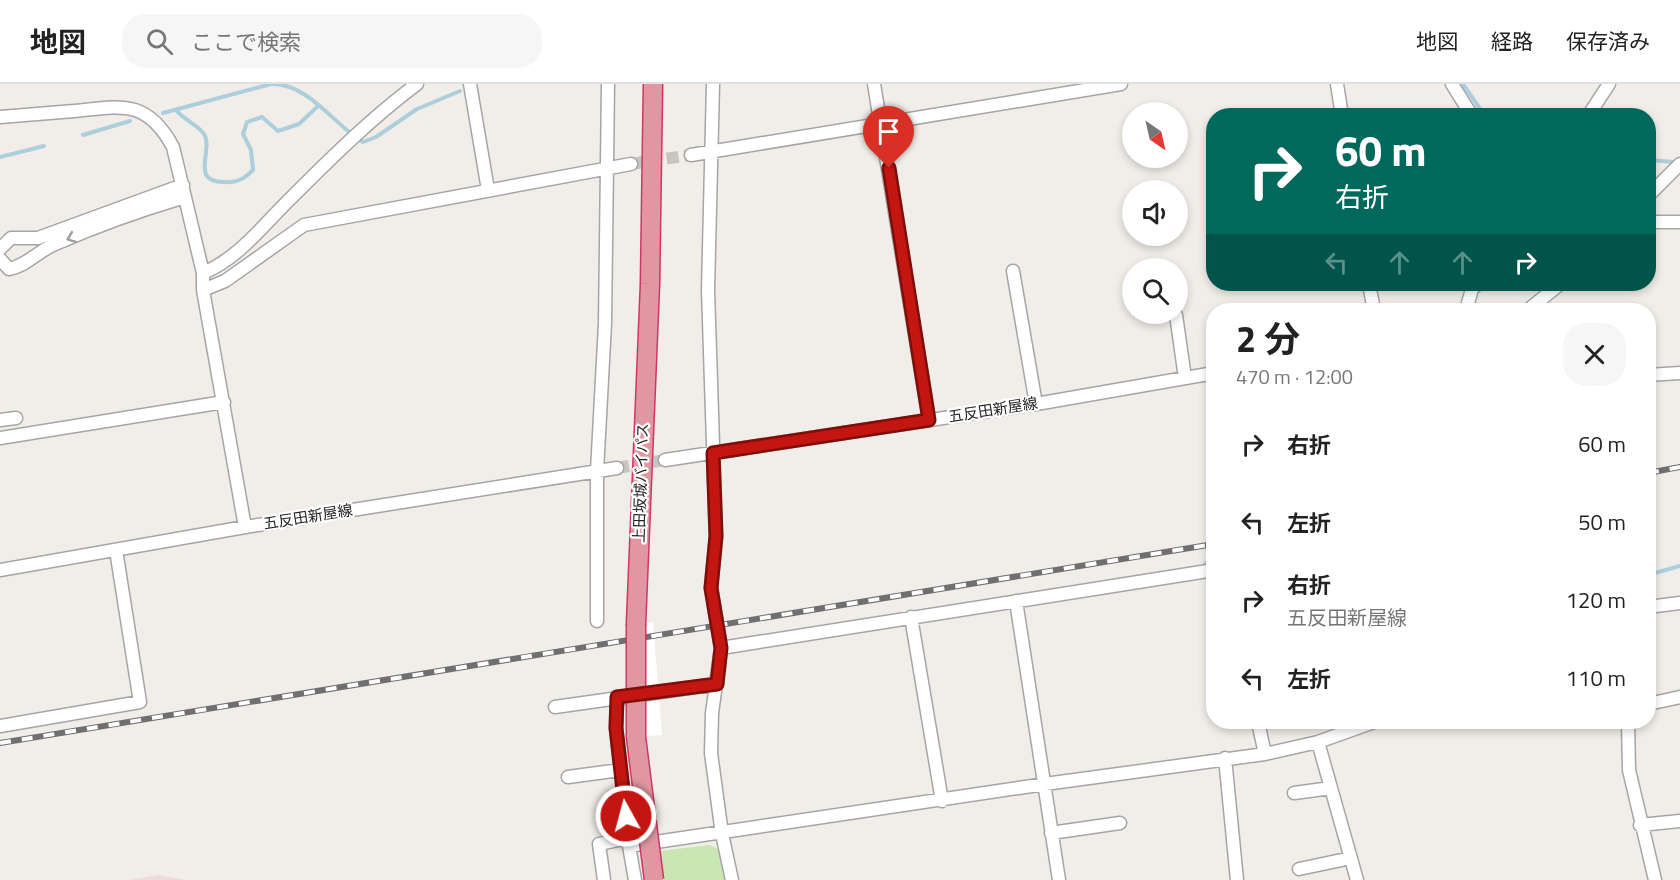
<!DOCTYPE html>
<html lang="ja">
<meta charset="utf-8">
<style>
body{margin:0;font-family:"Titillium Web","Noto Sans JP",sans-serif;background:#f6f6f6;color:#222;height:100vh;display:flex;flex-direction:column;font-size:22px;white-space:nowrap}
*{box-sizing:border-box;margin:0}
p{font-size:20px;color:#767676}
.icon{flex:none;width:33px;height:33px;fill:none;stroke:currentColor;stroke-width:2;stroke-linecap:round;stroke-linejoin:round}
.map{position:relative;flex:1;overflow:hidden}
.panel{position:absolute;left:1206px;top:219px;width:450px;height:426px;display:flex;flex-direction:column;background:#fff;border-radius:24px;box-shadow:0 3px 9px #0003}
.panel>*{flex:none}
.hud{position:absolute;left:1206px;top:24px;width:450px;height:183px;border-radius:24px;box-shadow:0 3px 9px #0003;background:#00695c;color:#fff;overflow:hidden}
.needle{width:39px;rotate:146deg}
.fabs{position:absolute;left:1122px;top:18px;display:grid;gap:12px}
.fabs a{display:grid;place-items:center;width:66px;height:66px;border-radius:50%;background:#fff;box-shadow:0 3px 9px #0003;font-size:30px}
.pin{position:absolute;display:grid;place-items:center;width:51px;height:51px;color:#fff;margin:-62px -26px;border-radius:50% 50% 50% 0;rotate:-45deg;box-shadow:0 0 6px #0007}
.pin .icon{rotate:45deg}
.me{position:absolute;width:66px;margin:-33px;rotate:353deg;stroke-linejoin:round;filter:drop-shadow(0 0 4px #0008)}
.turn{display:flex;align-items:center;gap:21px;height:126px;padding:0 30px;font-size:27px}
.turn .icon{width:78px;height:78px;stroke-width:2.5}
.turn b{display:block;font-size:42px;line-height:51px}
.lanes{display:flex;align-items:center;height:57px;padding:0 30px;background:#0003;justify-content:center;gap:30px;direction:ltr}
.lanes .off{opacity:.35}
.round{display:grid;place-items:center;flex:none;width:63px;height:63px;border-radius:24px;background:#f6f6f6}
.summary{display:flex;align-items:center;justify-content:space-between;height:102px;padding:0 30px}
h1{font-size:36px;font-weight:700;line-height:45px}
ul{padding:0;list-style:none}
li{display:flex;align-items:center;gap:18px;height:78px;padding:0 30px}
li div{flex:1}
li b{display:block;font-size:22px}
li em{font-style:normal}
header{display:flex;align-items:center;gap:36px;box-sizing:border-box;height:84px;padding:0 30px;background:#fff;border-bottom:2px solid #e0e0e0}
header strong{font-size:28px}
nav{display:flex;gap:33px;margin-inline-start:auto;font-size:21px}
.search{width:420px;height:54px;background:#f6f6f6;display:flex;align-items:center;gap:15px;box-sizing:border-box;padding:0 21px;border-radius:24px;color:#767676;font-size:22px}
.map>svg:first-child{display:block}
.commercial{fill:#f0dbda}
.grass{fill:#cae6b3}
.pier{fill:#fff}
.lines{fill:none;stroke-linecap:round;stroke-linejoin:round}
.stream{stroke:#adcfdb;stroke-width:4}
.minor-tunnel{stroke:#c7c5c1;stroke-width:12;stroke-dasharray:12 6;stroke-linecap:butt}
.minor-casing{stroke:#a5a5a5;stroke-width:15}
.highway-casing{stroke:#cf3665;stroke-width:21}
.minor{stroke:#fff;stroke-width:12}
.highway{stroke:#e197a2;stroke-width:18}
.rail-casing{stroke:#6f6f6f;stroke-width:6}
.rail{stroke:#fff;stroke-width:4;stroke-dasharray:11;stroke-linecap:butt}
.highway-bridge-casing{stroke:#cf3665;stroke-width:21;stroke-linecap:butt}
.highway-bridge{stroke:#e197a2;stroke-width:18}
.oneway{stroke:#9b9b9b}
.route-casing{stroke:#7f0e0a;stroke-width:15}
.route{stroke:#c31610;stroke-width:10}
.labels{text-anchor:middle;stroke-width:4.5;stroke-linejoin:round;paint-order:stroke}
.street-label{font-size:15px;fill:#212121;stroke:#fff}
</style>
<header>
<strong>地図</strong>
<div class="search"><svg class="icon" aria-label="search" viewBox="0 0 24 24"><circle cx="10" cy="10" r="6"/><path d="M15 15l6 6"/></svg>ここで検索</div>
<nav><a>地図</a><a>経路</a><a>保存済み</a></nav>
</header>
<div class="map">
<svg width="1680" height="796" viewBox="0 0 1680 796">
<rect width="100%" height="100%" fill="#f1eee9"/>
<path class="commercial" d="M159,791L186,796H131L134,795Z"/>
<path class="grass" d="M710,761L720,766L727,796H664L659,767Z"/>
<path class="pier" d="M653,538L662,651L645,652L652,727L664,796H645L628,654L626,541Z"/>
<g class="lines">
<path class="stream" d="M273,0C310,1 333,40 363,58L376,53L417,25L460,7
M1463,0L1485,32
M176,26C183,35 198,41 204,50C214,66 189,98 224,98C237,99 244,95 253,86L251,66L243,50L247,38L262,33L278,47L299,40L318,22
M163,29L271,0
M83,51L130,37
M0,73L44,62
M1648,76L1674,78
M1206,479L1214,478
M1648,491L1680,482"/>
<path class="minor-tunnel" d="M631,80L691,71
M617,384L665,376"/>
<g class="minor-casing">
<path id="minor" d="M470,0L488,106
M713,0L708,206L716,452L711,504L721,564L712,629L711,669L722,750L732,796
M874,0L929,336
M1337,0L1342,32
M1452,0L1472,32
M1588,32L1609,0
M0,33C25,31 50,29 74,27C122,22 147,15 173,63L203,189V206L245,443
M691,71L1121,0
M1648,112L1680,80
M1648,138H1680
M0,165L11,154H38L183,101
M0,175L9,185C26,182 37,168 53,161C96,142 141,126 185,113
M1013,187L1036,320
M203,189C237,175 261,144 287,118C328,77 370,35 417,0
M1369,200L1374,226
M203,206L225,197L304,141L631,80
M1466,226L1472,205L1478,200
M1528,226L1560,200
M1176,231L1185,294
M1648,291L1680,289
M0,336L16,334
M0,354L224,318
M665,376L1036,320L1214,289
M0,486L245,443L617,384
M1016,517L1059,796
M1648,523L1680,519
M911,533L942,717
M597,537V387L605,240L608,0
M721,564L1214,486
M617,613L616,644L629,762
M1648,620L1680,613
M555,623L717,600
M1258,638L1265,670
M1628,638L1629,686L1655,796
M0,642L140,618L116,466
M1318,658L1357,796
M1225,674L1237,796
M568,693L620,686
M1294,709L1331,704
M1640,741L1680,737
M1051,749L1120,739
M1299,785L1351,774
M604,796L599,760L628,754
M635,796L629,762L1045,700L1265,670L1318,658L1374,638"/>
</g>
<g class="highway-casing">
<path id="highway" d="M636,540L650,200L653,0"/>
</g>
<use href="#minor" class="minor"/>
<use href="#highway" class="highway"/>
<g class="rail-casing">
<path id="rail" d="M1648,389L1680,383
M0,659L1214,460"/>
</g>
<use href="#rail" class="rail"/>
<g class="highway-bridge-casing">
<path id="highway-bridge" d="M636,540V653L654,796"/>
</g>
<use href="#highway-bridge" class="highway-bridge"/>
</g>
<defs><path id="oneway-chevron" d="M-2-3.5L2.5 0L-2 3.5" fill="none" stroke-width="1.6" stroke-linecap="round" stroke-linejoin="round" transform="scale(1.5)"/></defs>
<use class="oneway" href="#oneway-chevron" transform="translate(71 154) rotate(159)"/>
<g class="lines">
<g class="route-casing">
<path id="route" d="M626,732L616,644L617,613L717,600L721,564L711,504L716,452L713,369L929,336L889,84"/>
</g>
<use href="#route" class="route"/>
</g>
<g class="labels">
<g class="street-label">
<text transform="translate(993 326) rotate(-9)" y="5">五反田新屋線</text>
<text transform="translate(641 399) rotate(-88)" y="5">上田坂城バイパス</text>
<text transform="translate(308 433) rotate(-9)" y="5">五反田新屋線</text>
</g>
</g>
</svg>
<div class="fabs">
<a><svg class="needle" viewBox="-14 -14 28 28"><path d="M0-13l5 13h-10z" fill="#e53935"/><path d="M0 13l5-13h-10z" fill="#767676"/></svg></a>
<a><svg class="icon" aria-label="sound" viewBox="0 0 24 24"><path d="M4 9h4l5-4v14l-5-4H4zM17 9q2 3 0 6"/></svg></a>
<a><svg class="icon" aria-label="search" viewBox="0 0 24 24"><circle cx="10" cy="10" r="6"/><path d="M15 15l6 6"/></svg></a>
</div>
<div class="pin" style="left:889px;top:84px;background:#d93025"><svg class="icon" aria-label="arrive" viewBox="0 0 24 24"><path d="M6 21V4h12l-3 4 3 4H6"/></svg></div>
<svg class="me" style="left:626px;top:732px" viewBox="-20 -20 40 40"><circle r="17" fill="#c31610" stroke="#fff" stroke-width="3"/><path d="M0-11L8 9 0 5-8 9z" fill="#fff"/></svg>
<div class="hud">
<div class="turn"><svg class="icon" aria-label="right" viewBox="0 0 24 24"><path d="M7 20v-9h11M14 6l5 5-5 5"/></svg><div><b>60 m</b>右折</div></div>
<div class="lanes"><svg class="icon off" aria-label="left" viewBox="0 0 24 24"><path d="M17 20v-9H6M10 6l-5 5 5 5"/></svg><svg class="icon off" aria-label="ahead" viewBox="0 0 24 24"><path d="M12 20V5M6 11l6-6 6 6"/></svg><svg class="icon off" aria-label="ahead" viewBox="0 0 24 24"><path d="M12 20V5M6 11l6-6 6 6"/></svg><svg class="icon" aria-label="right" viewBox="0 0 24 24"><path d="M7 20v-9h11M14 6l5 5-5 5"/></svg></div>
</div>
<section class="panel">
<div class="summary"><div><h1>2 分</h1><p>470 m · 12:00</p></div><a class="round"><svg class="icon" aria-label="close" viewBox="0 0 24 24"><path d="M6 6l12 12M18 6L6 18"/></svg></a></div>
<ul>
<li><svg class="icon" aria-label="right" viewBox="0 0 24 24"><path d="M7 20v-9h11M14 6l5 5-5 5"/></svg><div><b>右折</b></div><em>60 m</em></li>
<li><svg class="icon" aria-label="left" viewBox="0 0 24 24"><path d="M17 20v-9H6M10 6l-5 5 5 5"/></svg><div><b>左折</b></div><em>50 m</em></li>
<li><svg class="icon" aria-label="right" viewBox="0 0 24 24"><path d="M7 20v-9h11M14 6l5 5-5 5"/></svg><div><b>右折</b><p>五反田新屋線</p></div><em>120 m</em></li>
<li><svg class="icon" aria-label="left" viewBox="0 0 24 24"><path d="M17 20v-9H6M10 6l-5 5 5 5"/></svg><div><b>左折</b></div><em>110 m</em></li>
</ul>
</section>
</div>
